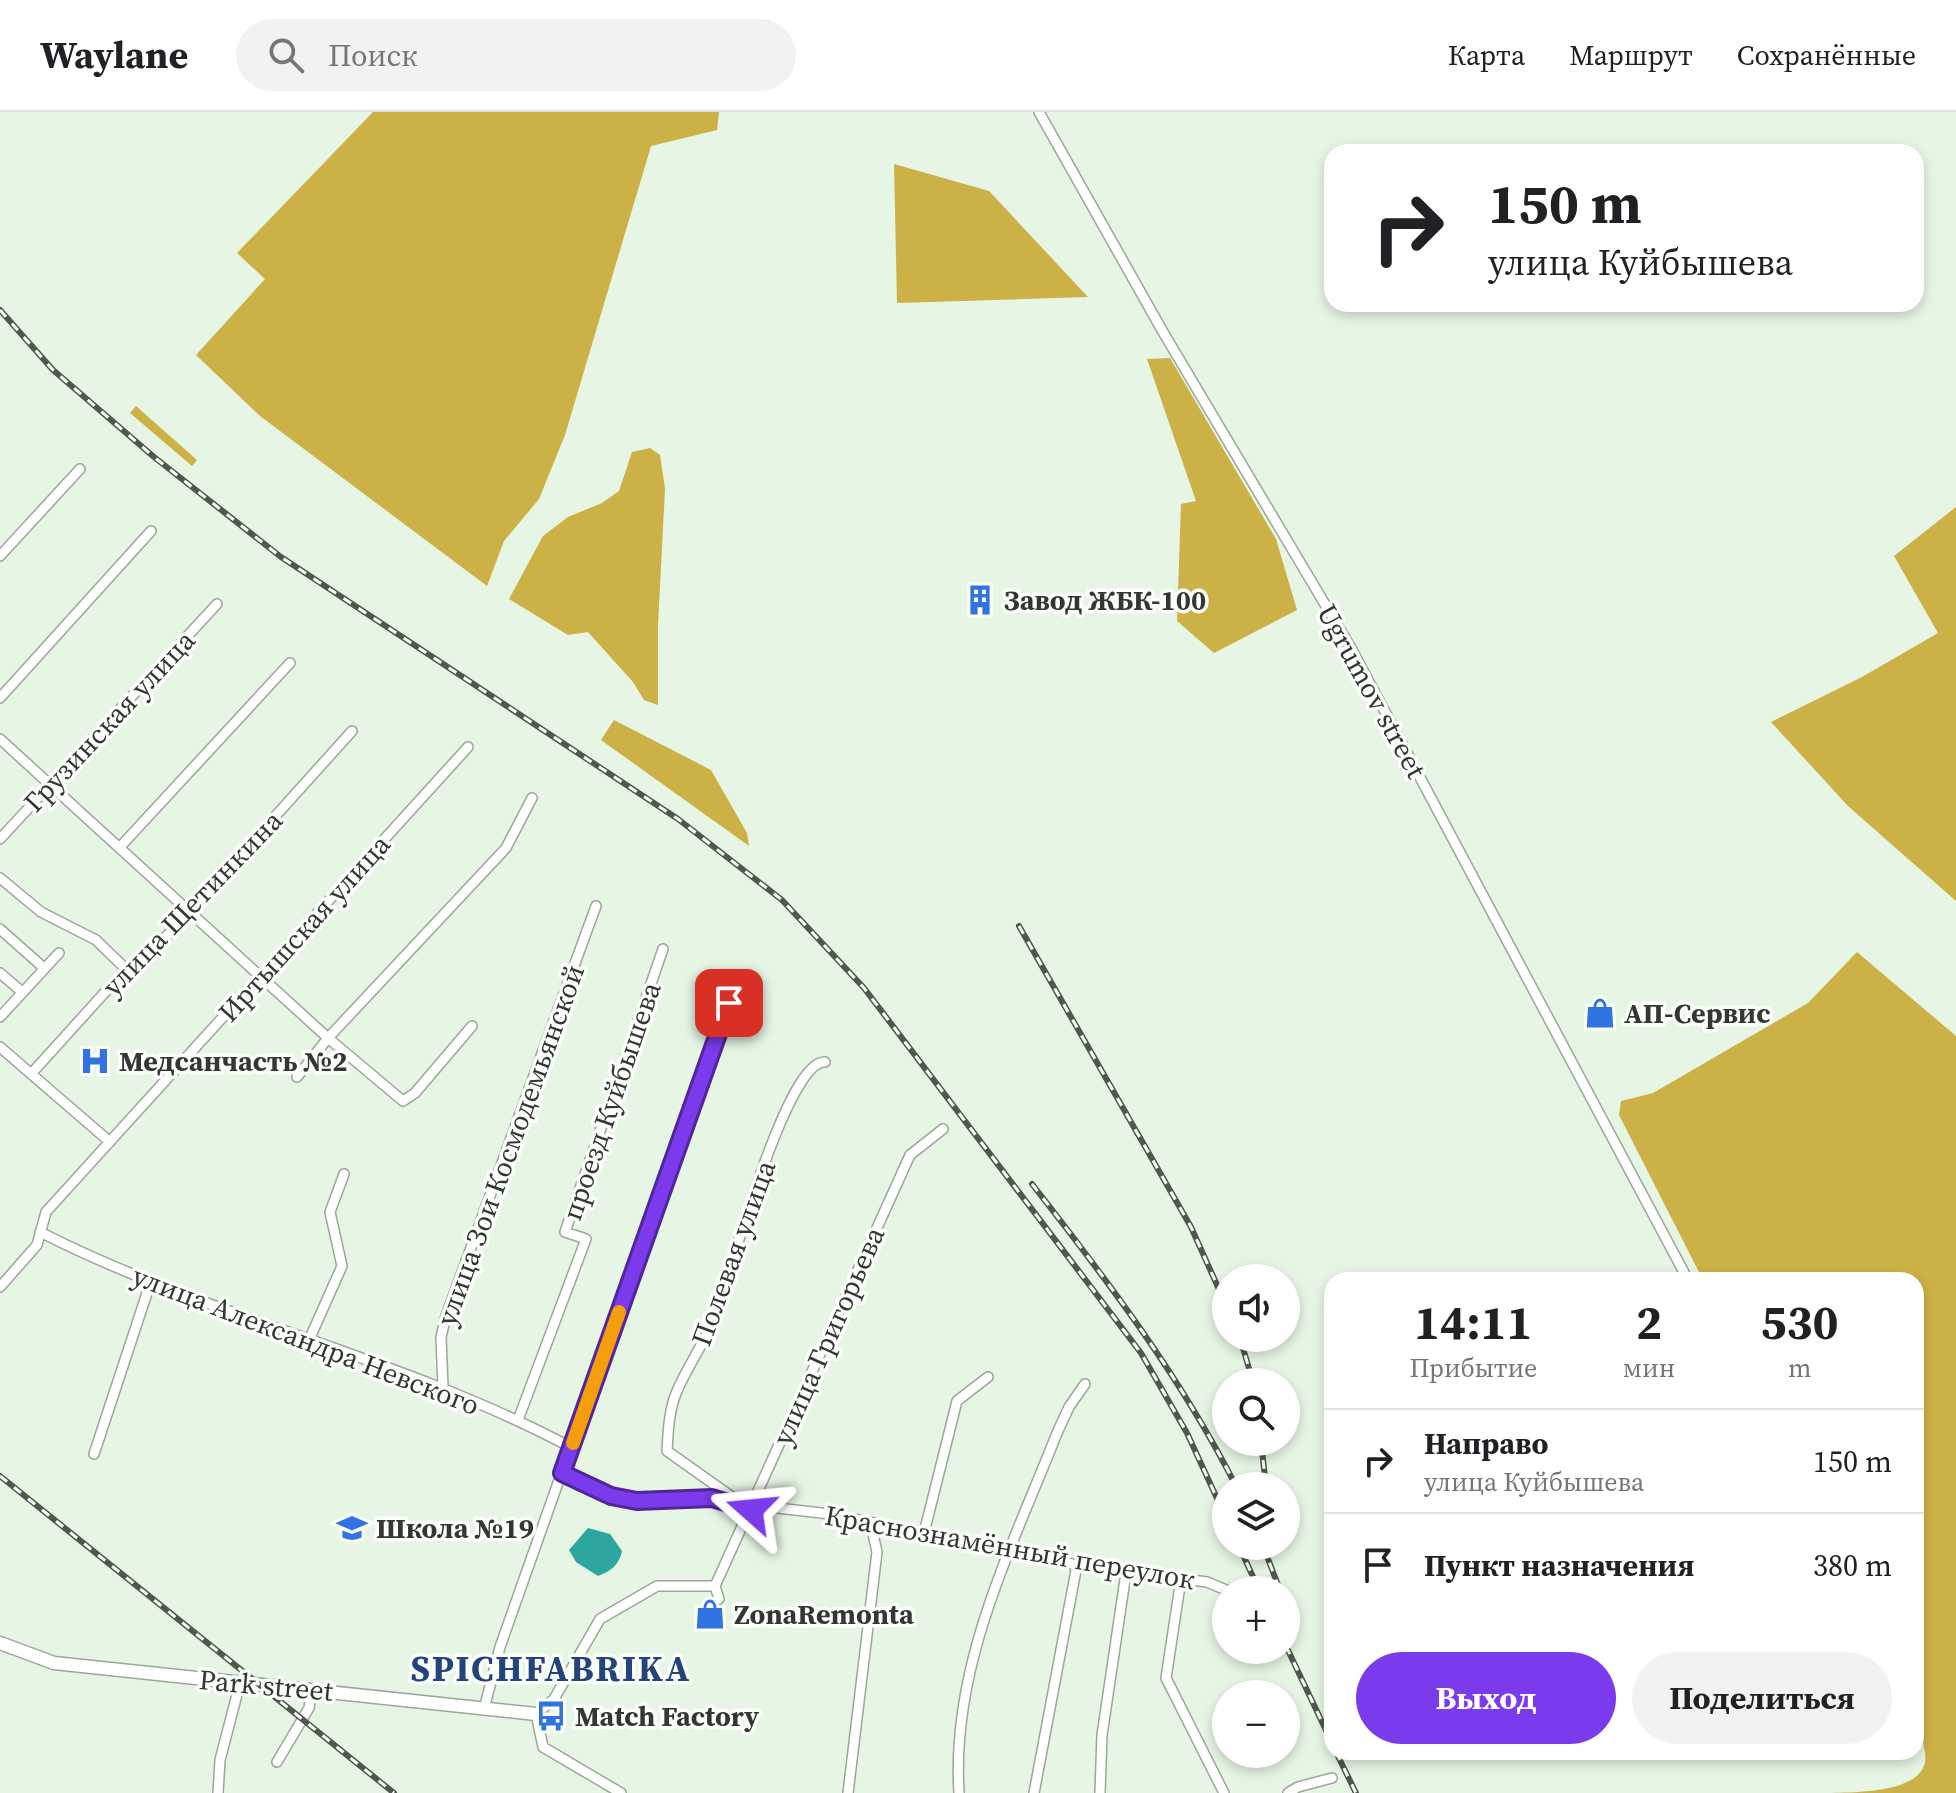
<!DOCTYPE html>
<html lang="ru">
<meta charset="utf-8">
<style>
body{margin:0;font-family:"Source Serif 4",serif;background:#f2f2f2;color:#202124;height:100vh;display:flex;flex-direction:column;font-size:30px;white-space:nowrap}
*{box-sizing:border-box;margin:0}
p{font-size:26px;color:#757577}
.icon{flex:none;width:44px;height:44px;fill:none;stroke:currentColor;stroke-width:2;stroke-linecap:round;stroke-linejoin:round}
.map{position:relative;flex:1;overflow:hidden}
.details{position:absolute;left:1324px;top:1160px;width:600px;height:488px;display:flex;flex-direction:column;background:#fff;border-radius:24px;box-shadow:0 4px 12px #0003}
.details>*{flex:none}
.hud{position:absolute;left:1324px;top:32px;width:600px;height:168px;border-radius:24px;box-shadow:0 4px 12px #0003;background:#fff;color:#202124;overflow:hidden}
.buttons{position:absolute;left:1212px;top:1152px;display:grid;gap:16px}
.buttons a{display:grid;place-items:center;width:88px;height:88px;border-radius:50%;background:#fff;box-shadow:0 4px 12px #0003;font-size:40px}
.pin{position:absolute;display:grid;place-items:center;width:68px;height:68px;color:#fff;margin:-34px;border-radius:16px;box-shadow:0 4px 12px #0006}
.me{position:absolute;width:88px;margin:-44px;rotate:288deg;stroke-linejoin:round;filter:drop-shadow(0 0 6px #0008)}
.turn{display:flex;align-items:center;gap:28px;height:168px;padding:0 32px;font-size:36px}
.turn .icon{width:104px;height:104px;stroke-width:2.5}
.turn b{display:block;font-size:56px;line-height:68px}
.eta{display:flex;justify-content:space-evenly;align-items:center;height:136px;text-align:center}
.eta b{font-size:48px;font-weight:700;line-height:56px}
.action{display:flex;gap:16px;margin-top:auto;padding:16px 32px}
.action a{flex:1;height:92px;border-radius:48px;background:#7c3aed;color:#fff;font-size:32px;font-weight:700;line-height:92px;text-align:center}
.action a+a{background:#f2f2f2;color:#202124}
ul{padding:0;list-style:none}
li{display:flex;align-items:center;gap:24px;height:104px;padding:0 32px;border-top:2px solid #e0e0e0}
li div{flex:1}
li b{display:block;font-size:30px}
li em{font-style:normal}
header{display:flex;align-items:center;gap:48px;box-sizing:border-box;height:112px;padding:0 40px;background:#fff;border-bottom:2px solid #e0e0e0}
header strong{font-size:38px}
nav{display:flex;gap:44px;margin-inline-start:auto;font-size:28px}
.search{width:560px;height:72px;background:#f2f2f2;display:flex;align-items:center;gap:20px;box-sizing:border-box;padding:0 28px;border-radius:44px;color:#757577;font-size:30px}
.map>svg:first-child{display:block}
.forest{fill:#ccb146}
.water{fill:#2da69f}
.lines{fill:none;stroke-linecap:round;stroke-linejoin:round}
.minor-casing{stroke:#99a897;stroke-width:12}
.tertiary-casing{stroke:#99a897;stroke-width:15}
.minor{stroke:#fff;stroke-width:9}
.tertiary{stroke:#fff;stroke-width:12}
.rail-casing{stroke:#50574e;stroke-width:6}
.rail{stroke:#fbfefb;stroke-width:3;stroke-dasharray:9;stroke-linecap:butt}
.route-casing{stroke:#51269a;stroke-width:20}
.route{stroke:#7c3aed;stroke-width:14}
.slow{stroke:#f59e0b;stroke-width:14}
.labels{text-anchor:middle;stroke-width:7;stroke-linejoin:round;paint-order:stroke}
.poi-label{font-size:28px;font-weight:bold;fill:#323831;stroke:#fbfefb;text-anchor:start}
.street-label{font-size:28px;fill:#323831;stroke:#fbfefb}
.district-label{font-size:36px;font-weight:bold;letter-spacing:2px;fill:#23437a;stroke:#fbfefb}
</style>
<header>
<strong>Waylane</strong>
<div class="search"><svg class="icon" aria-label="search" viewBox="0 0 24 24"><circle cx="10" cy="10" r="6"/><path d="M15 15l6 6"/></svg>Поиск</div>
<nav><a>Карта</a><a>Маршрут</a><a>Сохранённые</a></nav>
</header>
<div class="map">
<svg width="1956" height="1681" viewBox="0 0 1956 1681">
<rect width="100%" height="100%" fill="#e6f5e4"/>
<path class="forest" d="M373,0H719L717,18L651,34L565,323L539,387L504,429L487,474L260,304L196,243L265,167L237,141Z
M894,52L989,79L1088,185L897,191Z
M1170,246L1276,427L1297,498L1214,541L1177,509L1181,392L1196,389L1147,247Z
M136,294L197,348L192,354L130,301Z
M650,336L660,343L665,377L658,513V593L644,588L633,570L588,520L568,523L509,487L543,424L568,405L602,391L619,379L632,340Z
M1956,395V789L1848,694L1771,610L1862,565L1938,521L1894,444Z
M614,608L711,658L747,721L749,734L601,628Z
M1857,840L1956,924V1681H1832C1858,1680 1931,1681 1925,1641C1924,1631 1919,1620 1916,1610V1168H1703L1619,1003L1621,989L1653,981L1808,891Z"/>
<path class="water" d="M588,1416L610,1422L622,1439C619,1453 611,1459 598,1464L576,1450L569,1438Z"/>
<g class="lines">
<g class="minor-casing">
<path id="minor" d="M1039,0L1163,220L1351,536L1688,1168
M0,444L80,357
M0,586L151,419
M0,627L328,926L403,989L415,981L472,914
M0,727L217,492
M120,735L290,551
M0,766L41,800L96,828L131,862
M0,817L44,856
M0,861L21,879
M0,905L59,841
M0,935L110,1030
M31,962L107,878L131,862L190,799L352,619
M297,965L328,926L506,736L532,686
M40,1120C211,1207 403,1245 572,1336
M0,1175L37,1133L46,1100L468,635
M309,1228L342,1154L330,1100L344,1062
M443,1275L441,1225L446,1204L596,794
M518,1308L586,1127L565,1120L663,837
M94,1342L150,1172
M562,1361L611,1384L637,1389L712,1386L751,1398L769,1395L830,1402L1077,1453L1207,1470L1226,1478
M742,1392L667,1339C668,1320 669,1297 677,1279C688,1253 706,1229 715,1203C729,1166 786,948 825,950
M924,1421L957,1289L988,1265
M1181,1467L1166,1566L1224,1681
M719,1487L715,1474L910,1043L943,1017
M484,1597L500,1535L724,901L735,882
M277,1650L309,1596L312,1577
M218,1681L220,1648L240,1571
M621,1681L543,1635L536,1602L554,1587L600,1507L657,1474H715
M848,1681L877,1440L871,1413
M959,1681C951,1553 1011,1438 1057,1321L1069,1295L1085,1272
M1034,1681L1077,1453
M1100,1681L1102,1623L1126,1461
M1288,1681L1298,1675L1332,1666"/>
</g>
<g class="tertiary-casing">
<path id="tertiary" d="M0,1531L54,1551L536,1602"/>
</g>
<use href="#minor" class="minor"/>
<use href="#tertiary" class="tertiary"/>
<g class="rail-casing">
<path id="rail" d="M0,198L53,258L154,345L281,445L678,707L782,788L864,876L1141,1241L1187,1321L1226,1406
M1019,814L1191,1115L1226,1193
M1032,1072C1107,1168 1180,1264 1236,1374
M1240,1226L1253,1270
M1261,1330L1266,1374
M0,1364L394,1681
M1239,1434L1259,1478
M1263,1434L1280,1478
M1286,1534L1332,1631
M1336,1640L1356,1681"/>
</g>
<use href="#rail" class="rail"/>
</g>
<g class="lines">
<g class="route-casing">
<path id="route" d="M729,891L562,1361L611,1384L637,1389L712,1386L751,1398"/>
</g>
<use href="#route" class="route"/>
<path class="slow" d="M573,1331L619,1200"/>
</g>
<defs>
<g id="building-bare" transform="scale(2.4)"><path d="M-4-6H4V6H1V3H-1V6H-4ZM-2.5-4.3h1.7v1.8h-1.7ZM.8-4.3h1.7v1.8H.8ZM-2.5-1h1.7V.8h-1.7ZM.8-1h1.7V.8H.8Z" fill="#3173e0" stroke="#fbfefb" stroke-width="2.5" paint-order="stroke"/></g>
<g id="shop-bare" transform="scale(2.4)"><path d="M-5-2.5h2.3a2.7 3.5 0 0 1 5.4 0H5L5.5 6h-11ZM-1.5-2.5h3a1.5 2.3 0 0 0-3 0Z" fill="#3173e0" stroke="#fbfefb" stroke-width="2.5" paint-order="stroke"/></g>
<g id="hospital-bare" transform="scale(2.4)"><path d="M-5-5h3v3.5h4V-5h3V5h-3V1.5h-4V5h-3Z" fill="#3173e0" stroke="#fbfefb" stroke-width="2.5" paint-order="stroke"/></g>
<g id="school-bare" transform="scale(2.4)"><path d="M0-5L7-2L0 1L-7-2ZM-4 1L0 2.5L4 1V4Q0 6-4 4Z" fill="#3173e0" stroke="#fbfefb" stroke-width="2.5" paint-order="stroke"/></g>
<g id="bus-bare" transform="scale(2.4)"><path d="M-5-6H5V4H4V6H2V4H-2V6H-4V4H-5ZM-3.5-4V0h7V-4ZM-3.5 1.2v1.5H-2V1.2ZM2 1.2v1.5H3.5V1.2Z" fill="#3173e0" stroke="#fbfefb" stroke-width="2.5" paint-order="stroke"/></g>
</defs>
<g fill-rule="evenodd">
<use href="#building-bare" x="980" y="488"/>
<use href="#shop-bare" x="1600" y="901"/>
<use href="#hospital-bare" x="95" y="949"/>
<use href="#school-bare" x="352" y="1416"/>
<use href="#shop-bare" x="710" y="1502"/>
<use href="#bus-bare" x="551" y="1604"/>
</g>
<g class="labels">
<g class="poi-label">
<text x="1004" y="498">Завод ЖБК-100</text>
<text x="1624" y="911">АП-Сервис</text>
<text x="119" y="959">Медсанчасть №2</text>
<text x="376" y="1426">Школа №19</text>
<text x="734" y="1512">ZonaRemonta</text>
<text x="575" y="1614">Match Factory</text>
</g>
<g class="street-label">
<text transform="translate(1372 579) rotate(61)" y="10">Ugrumov street</text>
<text transform="translate(109 609) rotate(-47)" y="10">Грузинская улица</text>
<text transform="translate(192 791) rotate(-46)" y="10">улица Щетинкина</text>
<text transform="translate(304 816) rotate(-48)" y="10">Иртышская улица</text>
<text transform="translate(611 989) rotate(-71)" y="10">проезд Куйбышева</text>
<text transform="translate(510 1033) rotate(-70)" y="10">улица Зои Космодемьянской</text>
<text transform="translate(733 1141) rotate(-70)" y="10">Полевая улица</text>
<text transform="translate(828 1224) rotate(-66)" y="10">улица Григорьева</text>
<text transform="translate(306 1228) rotate(21)" y="10">улица Александра Невского</text>
<text transform="translate(1010 1435) rotate(10)" y="10">Краснознамённый переулок</text>
<text transform="translate(266 1573) rotate(5)" y="10">Park street</text>
</g>
<g class="district-label">
<text x="551" y="1569">SPICHFABRIKA</text>
</g>
</g>
</svg>
<div class="buttons">
<a><svg class="icon" aria-label="sound" viewBox="0 0 24 24"><path d="M4 9h4l5-4v14l-5-4H4zM17 9q2 3 0 6"/></svg></a>
<a><svg class="icon" aria-label="search" viewBox="0 0 24 24"><circle cx="10" cy="10" r="6"/><path d="M15 15l6 6"/></svg></a>
<a><svg class="icon" aria-label="layers" viewBox="0 0 24 24"><path d="M12 4l9 5-9 5-9-5zM3 14l9 5 9-5"/></svg></a>
<a>+</a>
<a>−</a>
</div>
<div class="pin" style="left:729px;top:891px;background:#d93025"><svg class="icon" aria-label="arrive" viewBox="0 0 24 24"><path d="M6 21V4h12l-3 4 3 4H6"/></svg></div>
<svg class="me" style="left:751px;top:1398px" viewBox="-20 -20 40 40"><path d="M0-17L14 15 0 8-14 15z" fill="#7c3aed" stroke="#fff" stroke-width="4"/></svg>
<div class="hud">
<div class="turn"><svg class="icon" aria-label="right" viewBox="0 0 24 24"><path d="M7 20v-9h11M14 6l5 5-5 5"/></svg><div><b>150 m</b>улица Куйбышева</div></div>
</div>
<section class="details">
<div class="eta">
<div><b>14:11</b><p>Прибытие</p></div>
<div><b>2</b><p>мин</p></div>
<div><b>530</b><p>m</p></div>
</div>
<ul>
<li><svg class="icon" aria-label="right" viewBox="0 0 24 24"><path d="M7 20v-9h11M14 6l5 5-5 5"/></svg><div><b>Направо</b><p>улица Куйбышева</p></div><em>150 m</em></li>
<li><svg class="icon" aria-label="arrive" viewBox="0 0 24 24"><path d="M6 21V4h12l-3 4 3 4H6"/></svg><div><b>Пункт назначения</b></div><em>380 m</em></li>
</ul>
<div class="action"><a>Выход</a><a>Поделиться</a></div>
</section>
</div>
